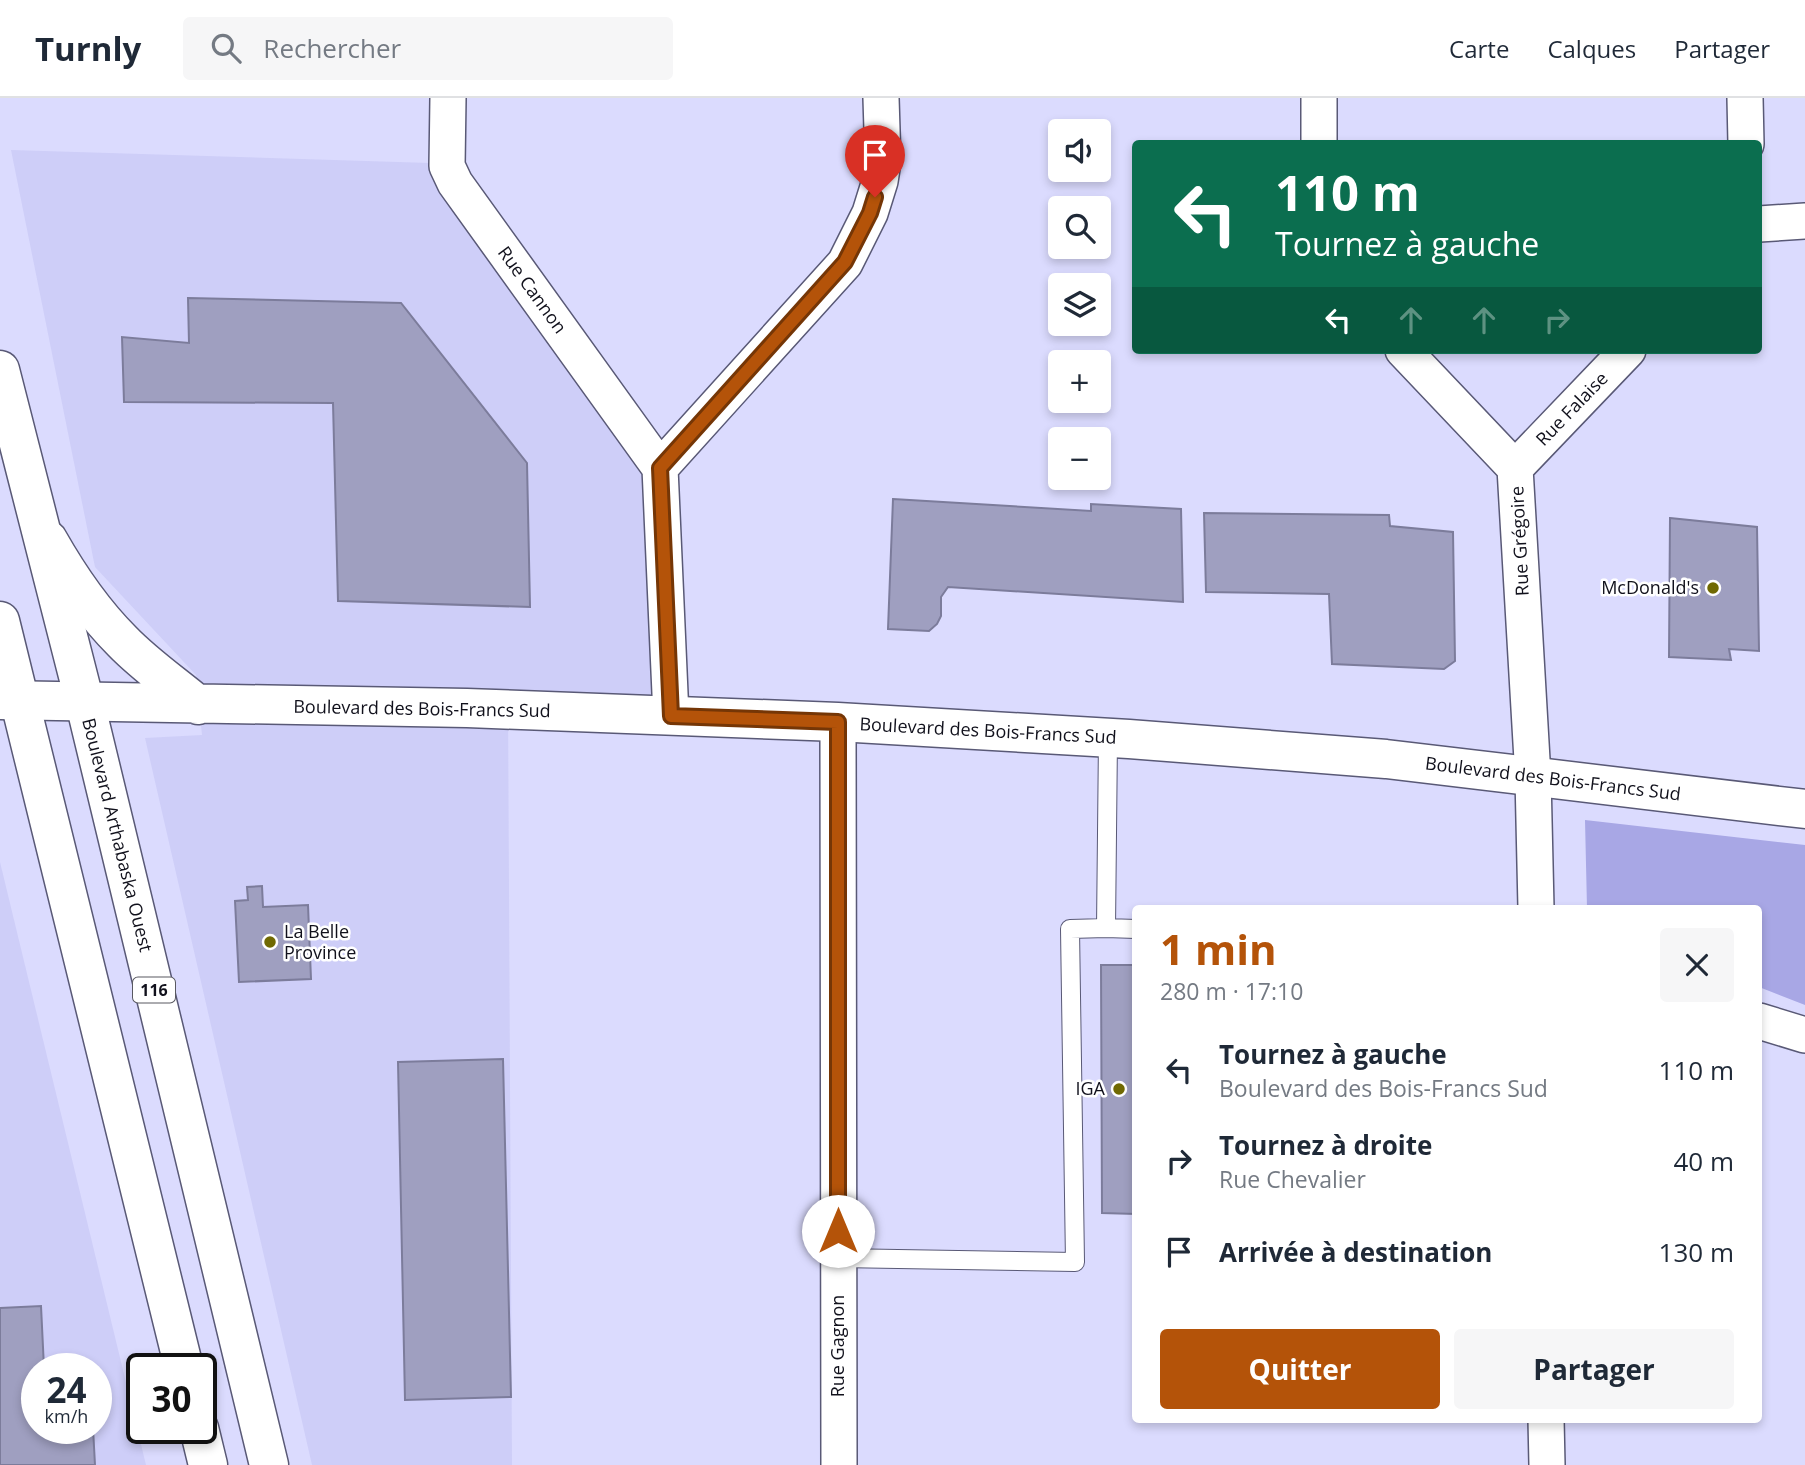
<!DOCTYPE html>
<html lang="fr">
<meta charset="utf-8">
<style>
body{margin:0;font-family:"Open Sans",sans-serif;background:#f6f6f7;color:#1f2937;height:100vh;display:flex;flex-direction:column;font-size:26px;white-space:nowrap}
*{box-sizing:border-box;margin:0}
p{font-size:23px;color:#747a83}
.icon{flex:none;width:38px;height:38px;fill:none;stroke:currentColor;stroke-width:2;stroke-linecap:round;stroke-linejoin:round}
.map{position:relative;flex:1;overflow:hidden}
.side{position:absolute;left:1132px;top:807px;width:630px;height:518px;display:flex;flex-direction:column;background:#fff;border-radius:7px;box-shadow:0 4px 10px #0003}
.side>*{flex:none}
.guide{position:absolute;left:1132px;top:42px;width:630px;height:214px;border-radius:7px;box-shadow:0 4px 10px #0003;background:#0b6e4f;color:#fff;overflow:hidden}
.buttons{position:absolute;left:1048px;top:21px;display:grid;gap:14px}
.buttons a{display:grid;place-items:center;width:63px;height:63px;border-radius:7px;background:#fff;box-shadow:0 4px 10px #0003;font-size:35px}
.speed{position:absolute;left:21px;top:1255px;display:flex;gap:14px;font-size:35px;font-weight:700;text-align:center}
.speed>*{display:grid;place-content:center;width:91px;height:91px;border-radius:50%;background:#fff;box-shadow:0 4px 10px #0003;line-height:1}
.speed small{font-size:18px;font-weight:400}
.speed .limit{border:4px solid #111;border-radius:10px;background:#fff;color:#111}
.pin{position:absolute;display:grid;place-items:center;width:60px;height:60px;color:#fff;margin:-72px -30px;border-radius:50% 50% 50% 0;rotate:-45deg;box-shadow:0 0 7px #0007}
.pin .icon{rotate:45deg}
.me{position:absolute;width:77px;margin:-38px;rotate:0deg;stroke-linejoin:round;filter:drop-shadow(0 0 5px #0008)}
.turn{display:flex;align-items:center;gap:24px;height:147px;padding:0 28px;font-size:32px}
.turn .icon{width:91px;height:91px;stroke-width:2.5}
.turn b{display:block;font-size:49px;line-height:60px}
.lanes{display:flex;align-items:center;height:66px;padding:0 28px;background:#0003;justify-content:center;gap:35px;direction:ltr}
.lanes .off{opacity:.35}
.round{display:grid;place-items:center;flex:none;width:74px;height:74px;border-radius:7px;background:#f6f6f7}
.head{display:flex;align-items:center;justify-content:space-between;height:119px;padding:0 28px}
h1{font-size:42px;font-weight:700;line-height:52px;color:#b45309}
.primary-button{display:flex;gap:14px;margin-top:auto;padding:14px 28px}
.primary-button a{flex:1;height:80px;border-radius:7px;background:#b45309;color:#fff;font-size:28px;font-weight:700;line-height:80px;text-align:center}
.primary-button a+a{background:#f6f6f7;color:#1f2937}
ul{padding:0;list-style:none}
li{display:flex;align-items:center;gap:21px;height:91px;padding:0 28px}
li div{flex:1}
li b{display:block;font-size:26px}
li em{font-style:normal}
header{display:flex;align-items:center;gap:42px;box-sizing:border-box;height:98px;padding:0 35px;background:#fff;border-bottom:2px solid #e0e1e3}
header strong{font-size:33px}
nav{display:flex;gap:38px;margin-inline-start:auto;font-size:24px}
.search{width:490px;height:63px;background:#f6f6f7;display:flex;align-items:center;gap:18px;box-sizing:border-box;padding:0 24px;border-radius:7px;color:#747a83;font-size:26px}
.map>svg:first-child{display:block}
.built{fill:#cecef8;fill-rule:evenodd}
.green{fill:#a8a7e5}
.building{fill:#9f9fc0;stroke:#7c7c9b;stroke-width:2}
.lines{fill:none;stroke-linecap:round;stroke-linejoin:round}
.service-casing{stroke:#595976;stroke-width:20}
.minor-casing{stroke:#595976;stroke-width:38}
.tertiary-casing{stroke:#595976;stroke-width:41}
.primary-casing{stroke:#595976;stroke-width:41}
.service{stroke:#fff;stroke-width:18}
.minor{stroke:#fff;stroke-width:35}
.tertiary{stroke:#fff;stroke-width:38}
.primary{stroke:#fff;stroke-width:38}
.route-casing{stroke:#753606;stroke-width:18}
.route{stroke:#b45309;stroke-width:12}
.poi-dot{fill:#706902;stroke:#fff;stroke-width:2.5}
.labels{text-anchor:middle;stroke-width:5;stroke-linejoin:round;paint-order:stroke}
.shield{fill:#fff;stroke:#585860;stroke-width:2}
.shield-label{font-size:16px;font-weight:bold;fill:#11111c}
.street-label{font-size:18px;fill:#11111c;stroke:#fff}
.poi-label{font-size:18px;fill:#11111c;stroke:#fff;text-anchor:end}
</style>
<header>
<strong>Turnly</strong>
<div class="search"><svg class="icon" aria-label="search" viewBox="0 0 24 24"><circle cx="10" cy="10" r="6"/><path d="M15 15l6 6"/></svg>Rechercher</div>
<nav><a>Carte</a><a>Calques</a><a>Partager</a></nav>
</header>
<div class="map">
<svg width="1805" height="1367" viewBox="0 0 1805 1367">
<rect width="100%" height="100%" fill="#dbdbfe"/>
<path class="built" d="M11,52L430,65L648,372L654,606L508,601L512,1367H312L145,640L202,637L196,577L95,469Z
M0,764L146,1367H0ZM37,1270H96V1330H37Z"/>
<path class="green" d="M1585,722L1805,747V907L1759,889V810H1587Z"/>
<path class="building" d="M188,200L401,205L527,365L530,509L338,503L333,305L124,304L122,239L189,245Z
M893,401L1091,413V406L1181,411L1183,504L948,489L941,499V518L937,526L929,533L888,531Z
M1204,415L1389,417L1390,428L1453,434L1455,563L1444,571L1332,566L1329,496L1206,494Z
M1670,420L1757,429L1759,553L1729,551L1731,562L1669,559Z
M262,788L263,809L308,807L311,881L239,884L235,803L248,802L247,789Z
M1101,867H1136V1116L1102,1115Z
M503,961L511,1299L405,1302L398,964Z
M41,1208L44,1270H37V1330H93L95,1367H0V1210Z"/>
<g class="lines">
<g class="service-casing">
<path id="service" d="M1108,640L1106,830L1136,831
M838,1160L1075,1164L1070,831L1106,830"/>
</g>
<g class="minor-casing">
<path id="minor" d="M448,0L447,68L455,85L660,370
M1319,0V46
M1745,0L1746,46
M1759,126L1805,123
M1403,252L1515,370L1533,679L1536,810
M1515,370L1628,252
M671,618L660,370L845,165L870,115L880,83L883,64L881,0
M838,624L839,1367
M1759,923L1805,937
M1546,1321L1547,1367"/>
</g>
<g class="tertiary-casing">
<path id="tertiary" d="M48,442C69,479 92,513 122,543C145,567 173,586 198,607
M0,602L467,610L838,624L1129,641L1386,661L1805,711"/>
</g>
<g class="primary-casing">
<path id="primary" d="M0,272L85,605L269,1367
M0,523L184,1270
M199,1330L208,1367"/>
</g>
<use href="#service" class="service"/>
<use href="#minor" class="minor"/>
<use href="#tertiary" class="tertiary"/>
<use href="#primary" class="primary"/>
</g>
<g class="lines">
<g class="route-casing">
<path id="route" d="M838,1133V624L671,618L660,370L845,164L870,115L875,99"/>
</g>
<use href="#route" class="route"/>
</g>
<g class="poi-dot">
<circle cx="1713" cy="490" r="7"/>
<circle cx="270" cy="844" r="7"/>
<circle cx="1119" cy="991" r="7"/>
</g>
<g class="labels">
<rect class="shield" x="133" y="879.5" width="42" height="25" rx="5"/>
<g class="shield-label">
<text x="154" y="898">116</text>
</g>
<g class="street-label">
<text transform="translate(532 192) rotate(54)" y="6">Rue Cannon</text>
<text transform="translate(1572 311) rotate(-46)" y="6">Rue Falaise</text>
<text transform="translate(1520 443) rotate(-93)" y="6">Rue Grégoire</text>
<text transform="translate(422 611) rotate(1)" y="6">Boulevard des Bois-Francs Sud</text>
<text transform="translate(988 633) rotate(3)" y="6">Boulevard des Bois-Francs Sud</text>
<text transform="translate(1553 681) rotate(7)" y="6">Boulevard des Bois-Francs Sud</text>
<text transform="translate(117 737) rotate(76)" y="6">Boulevard Arthabaska Ouest</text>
<text transform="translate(838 1248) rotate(-90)" y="6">Rue Gagnon</text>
</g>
<g class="poi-label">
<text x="1699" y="496">McDonald's</text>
<text x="284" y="840" text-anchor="start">La Belle<tspan x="284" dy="21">Province</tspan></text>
<text x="1105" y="997">IGA</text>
</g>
</g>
</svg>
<div class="buttons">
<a><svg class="icon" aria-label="sound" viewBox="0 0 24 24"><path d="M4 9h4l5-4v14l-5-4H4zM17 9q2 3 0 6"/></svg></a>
<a><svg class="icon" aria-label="search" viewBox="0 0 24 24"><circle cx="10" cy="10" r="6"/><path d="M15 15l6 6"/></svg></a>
<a><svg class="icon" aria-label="layers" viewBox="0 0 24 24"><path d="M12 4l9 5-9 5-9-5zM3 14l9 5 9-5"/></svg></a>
<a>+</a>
<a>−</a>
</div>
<div class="speed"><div>24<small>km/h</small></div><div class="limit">30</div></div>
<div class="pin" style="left:875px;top:99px;background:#d93025"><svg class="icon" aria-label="arrive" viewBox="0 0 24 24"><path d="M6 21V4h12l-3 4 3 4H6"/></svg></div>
<svg class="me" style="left:838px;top:1133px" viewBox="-20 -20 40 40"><circle r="19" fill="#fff"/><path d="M0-13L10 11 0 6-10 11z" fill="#b45309"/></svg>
<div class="guide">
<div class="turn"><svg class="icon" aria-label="left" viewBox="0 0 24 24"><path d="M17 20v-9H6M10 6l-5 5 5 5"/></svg><div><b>110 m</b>Tournez à gauche</div></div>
<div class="lanes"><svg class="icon" aria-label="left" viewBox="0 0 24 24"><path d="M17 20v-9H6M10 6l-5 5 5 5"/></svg><svg class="icon off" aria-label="ahead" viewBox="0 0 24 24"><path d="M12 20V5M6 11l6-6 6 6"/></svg><svg class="icon off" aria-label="ahead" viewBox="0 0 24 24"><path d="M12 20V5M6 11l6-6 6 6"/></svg><svg class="icon off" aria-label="right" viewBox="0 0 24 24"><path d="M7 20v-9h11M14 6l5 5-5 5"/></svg></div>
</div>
<section class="side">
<div class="head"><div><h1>1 min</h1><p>280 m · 17:10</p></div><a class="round"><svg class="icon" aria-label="close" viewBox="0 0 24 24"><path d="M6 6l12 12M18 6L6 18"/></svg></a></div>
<ul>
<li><svg class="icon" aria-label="left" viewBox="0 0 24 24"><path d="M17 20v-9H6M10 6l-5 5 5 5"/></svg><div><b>Tournez à gauche</b><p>Boulevard des Bois-Francs Sud</p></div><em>110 m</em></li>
<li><svg class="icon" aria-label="right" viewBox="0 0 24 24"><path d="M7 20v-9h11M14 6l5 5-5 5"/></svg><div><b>Tournez à droite</b><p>Rue Chevalier</p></div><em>40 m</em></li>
<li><svg class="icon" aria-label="arrive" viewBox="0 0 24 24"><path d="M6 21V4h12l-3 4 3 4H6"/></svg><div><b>Arrivée à destination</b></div><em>130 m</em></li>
</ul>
<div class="primary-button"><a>Quitter</a><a>Partager</a></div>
</section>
</div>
